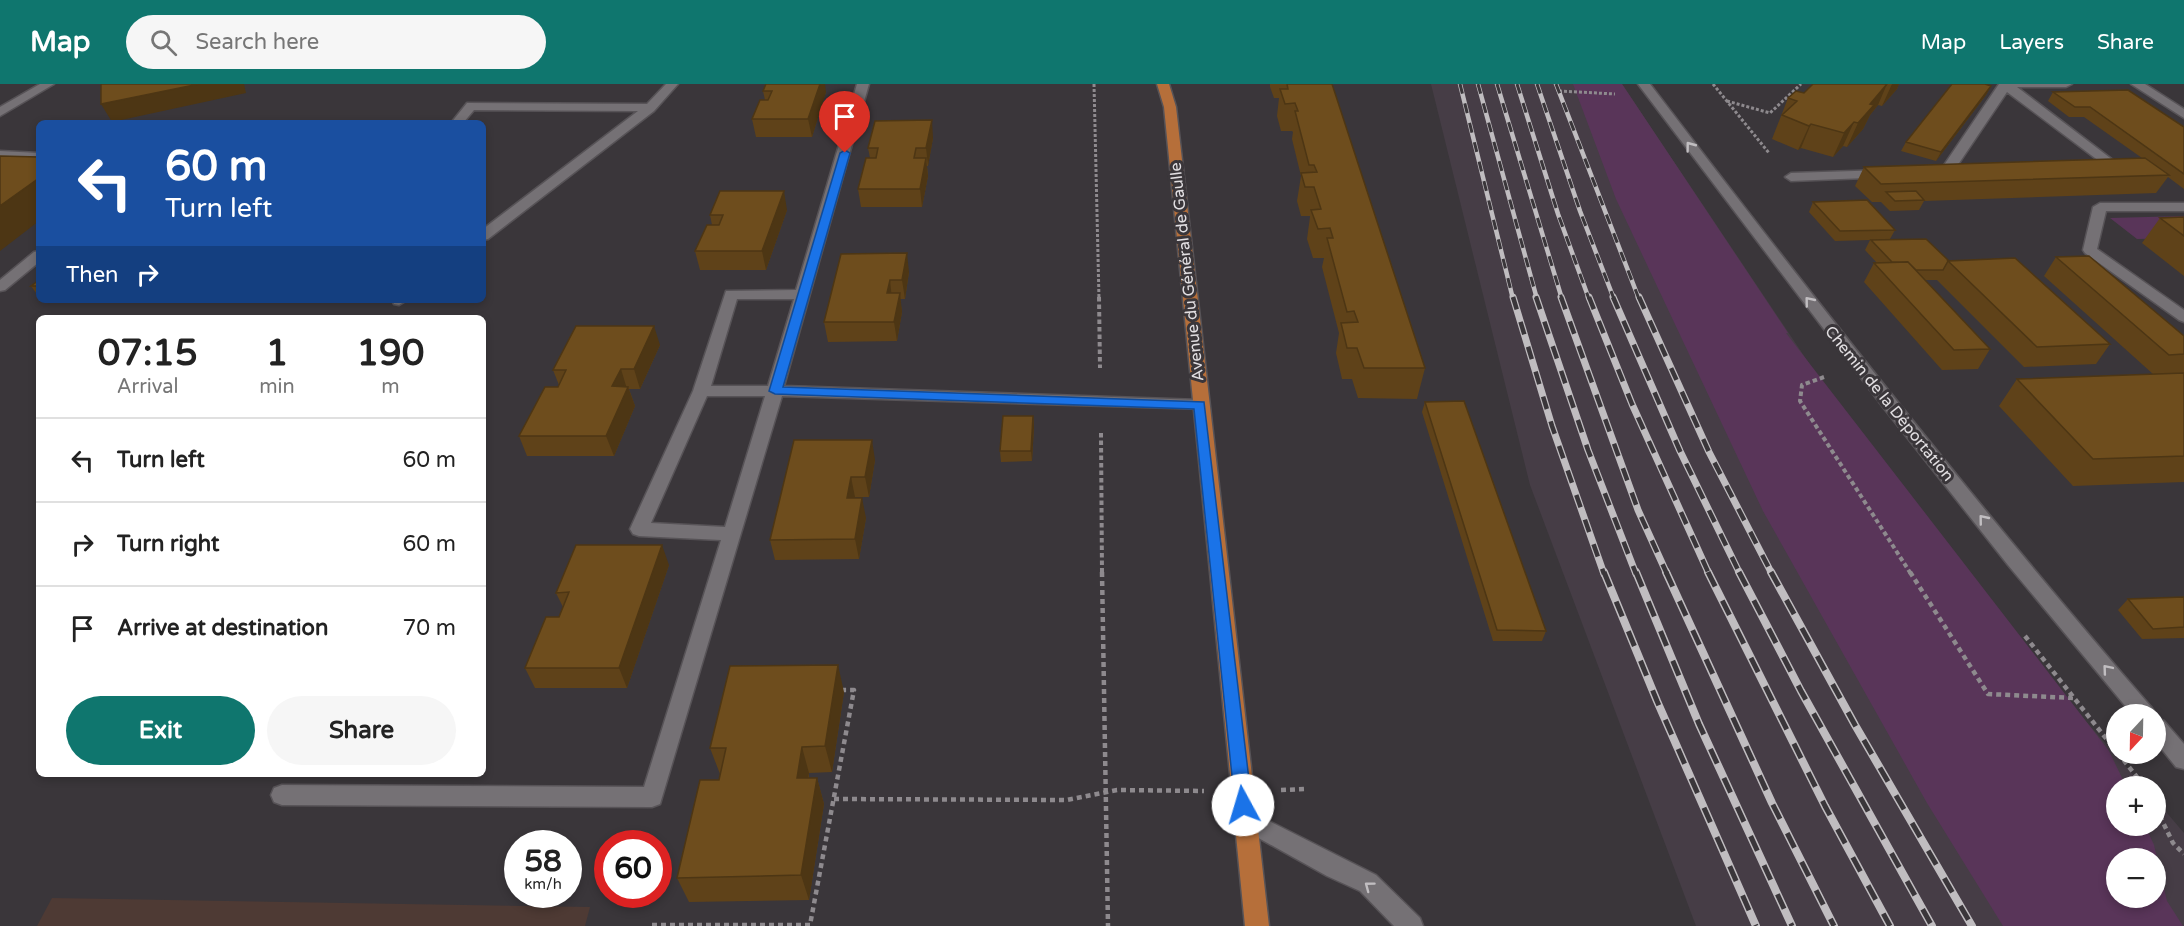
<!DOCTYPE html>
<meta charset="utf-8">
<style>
body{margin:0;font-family:"Varela Round",sans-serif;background:#f6f6f6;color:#222;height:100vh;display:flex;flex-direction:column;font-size:22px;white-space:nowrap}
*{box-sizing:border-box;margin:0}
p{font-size:20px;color:#767676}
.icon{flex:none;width:33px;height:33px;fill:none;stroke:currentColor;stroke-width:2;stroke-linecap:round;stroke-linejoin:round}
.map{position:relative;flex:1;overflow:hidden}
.details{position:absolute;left:36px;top:231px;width:450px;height:462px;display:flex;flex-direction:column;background:#fff;border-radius:9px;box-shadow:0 3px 9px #0003}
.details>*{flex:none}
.hud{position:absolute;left:36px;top:36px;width:450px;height:183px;border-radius:9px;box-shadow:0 3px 9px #0003;background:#1a4fa0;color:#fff;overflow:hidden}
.needle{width:39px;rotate:202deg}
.tools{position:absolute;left:2106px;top:620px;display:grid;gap:12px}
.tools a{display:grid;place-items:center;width:60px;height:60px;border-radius:50%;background:#fff;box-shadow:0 3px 9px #0003;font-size:30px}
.speed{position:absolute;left:504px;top:746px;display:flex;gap:12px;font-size:30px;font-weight:700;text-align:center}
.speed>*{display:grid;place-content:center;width:78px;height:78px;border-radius:50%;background:#fff;box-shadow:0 3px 9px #0003;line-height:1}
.speed small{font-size:15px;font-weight:400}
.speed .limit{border:9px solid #d22;background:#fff;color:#111}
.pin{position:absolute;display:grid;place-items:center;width:51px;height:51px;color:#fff;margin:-62px -26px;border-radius:50% 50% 50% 0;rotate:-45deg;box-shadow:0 0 6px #0007}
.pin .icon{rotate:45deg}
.me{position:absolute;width:66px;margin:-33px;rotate:354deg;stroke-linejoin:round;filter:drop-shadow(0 0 4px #0008)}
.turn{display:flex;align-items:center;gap:21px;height:126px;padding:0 30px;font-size:27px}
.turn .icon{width:78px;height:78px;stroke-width:2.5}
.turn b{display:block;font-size:42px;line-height:51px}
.then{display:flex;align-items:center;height:57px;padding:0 30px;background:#0003;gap:12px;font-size:22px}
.eta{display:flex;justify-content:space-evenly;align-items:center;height:102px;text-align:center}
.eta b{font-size:36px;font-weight:700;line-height:42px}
.action{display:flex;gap:12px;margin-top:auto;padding:12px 30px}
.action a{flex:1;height:69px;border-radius:36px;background:#0f766e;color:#fff;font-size:24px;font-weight:700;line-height:69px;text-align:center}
.action a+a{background:#f6f6f6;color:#222}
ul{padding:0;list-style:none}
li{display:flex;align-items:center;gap:18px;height:84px;padding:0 30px;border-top:2px solid #e0e0e0}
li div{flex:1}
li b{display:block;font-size:22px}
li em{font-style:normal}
header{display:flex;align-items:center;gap:36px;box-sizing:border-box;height:84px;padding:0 30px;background:#0f766e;color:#fff}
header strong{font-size:28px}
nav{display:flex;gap:33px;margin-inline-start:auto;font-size:21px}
.search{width:420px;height:54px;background:#f6f6f6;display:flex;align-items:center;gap:15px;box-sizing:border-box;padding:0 21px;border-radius:33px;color:#767676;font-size:22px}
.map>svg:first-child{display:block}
.built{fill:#463d46;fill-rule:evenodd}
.education{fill:#4e3a34}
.green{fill:#593559;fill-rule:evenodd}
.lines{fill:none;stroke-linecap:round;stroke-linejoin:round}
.service-casing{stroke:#575357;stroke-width:3}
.minor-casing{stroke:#575357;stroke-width:3}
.primary-casing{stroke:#575357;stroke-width:3}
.path-far2{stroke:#8e8a8e;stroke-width:3;stroke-dasharray:3 2;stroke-linecap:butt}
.path-far1{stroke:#8e8a8e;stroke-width:4;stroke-dasharray:4.5 3;stroke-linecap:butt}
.path{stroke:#8e8a8e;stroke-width:4.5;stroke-dasharray:5 4;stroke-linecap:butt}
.service{fill:#757175;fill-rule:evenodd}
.minor{fill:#757175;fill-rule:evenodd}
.primary{fill:#b66f3a;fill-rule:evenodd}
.rail-far2-casing{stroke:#c0bdc0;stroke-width:4.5}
.rail-far1-casing{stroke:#c0bdc0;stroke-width:7}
.rail-casing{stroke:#c0bdc0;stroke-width:8}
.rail-far2{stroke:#3a363a;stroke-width:3;stroke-dasharray:10;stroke-linecap:butt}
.rail-far1{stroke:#3a363a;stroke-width:4.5;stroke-dasharray:13;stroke-linecap:butt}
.rail{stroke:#3a363a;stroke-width:5;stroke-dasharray:16;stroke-linecap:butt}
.wall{fill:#5f4219}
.shaded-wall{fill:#4d3614}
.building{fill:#6e4d1d;stroke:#4d3614;stroke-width:1.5}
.oneway{stroke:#c1bec1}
.route{fill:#1a73e8;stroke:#114b97;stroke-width:1.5}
.labels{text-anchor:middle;stroke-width:6;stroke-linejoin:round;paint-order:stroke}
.street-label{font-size:16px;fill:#e2dfe2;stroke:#3a363a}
</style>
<header>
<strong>Map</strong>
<div class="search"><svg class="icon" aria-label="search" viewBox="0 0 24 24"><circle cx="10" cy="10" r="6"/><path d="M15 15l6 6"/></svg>Search here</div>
<nav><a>Map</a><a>Layers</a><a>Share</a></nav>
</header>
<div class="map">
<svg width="2184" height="842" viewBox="0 0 2184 842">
<rect width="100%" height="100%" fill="#3a363a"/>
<path class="built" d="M1431,0H1622L1932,463L2143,702H2116V741H2156V716L2184,749V842H1696L1530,401ZM2116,774H2156V813H2116Z"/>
<path class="education" d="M52,814L590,823L585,842H37Z"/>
<path class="green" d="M1573,0H1622L1788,249H1786L2109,667L2126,702H2116V741H2145L2154,761L2167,817L2183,842H2003L1927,719L1763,427L1616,115ZM2116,774H2156V813H2116Z
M2184,132V154L2137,155L2110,134Z"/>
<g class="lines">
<g class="service-casing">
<path id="service" d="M40,0H54L0,32V23Z
M666,0H678L654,27L488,155L483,156V145L638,27L474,26L463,39H451L467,19L647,20Z
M857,0H869L784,302L1200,316L1206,317L1208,321L1206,325L782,312L660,720L652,723L282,721L274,718L271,711L274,704L282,701L644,703L721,456L639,452L633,450L630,445L693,307L726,207L796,206ZM737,215H794L768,302H711ZM707,312H765L725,443L651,439Z
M0,67L39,69V77L0,75Z
M39,167V178L5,206L0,207V196L34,168Z
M392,216H407L399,221L394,220Z"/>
</g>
<g class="minor-casing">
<path id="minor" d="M1638,0H1650C1812,213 1977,422 2152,624L2156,630H2132L2008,481L1883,323Z
M1999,0H2072L2066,3H2017L2122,83L2116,87L2100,86L2099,83L2103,80L2007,8L1951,91H1926L1925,88L1926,85L1942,84Z
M2131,0H2145L2184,25V34Z
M1886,86L1892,90L1891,93L1791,97L1785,93L1791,89Z
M2100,119H2184V127H2106L2097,165L2184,226V238L2179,236L2085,169L2083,166L2093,123Z
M2156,634L2164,637L2184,660V685L2176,683L2156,658Z
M1245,725L1376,791L1420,834L1423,842H1394L1360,807L1327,792L1237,742L1234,735L1237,728Z"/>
</g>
<g class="primary-casing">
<path id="primary" d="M1157,0H1169L1176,23L1269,842H1245L1164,23Z"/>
</g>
<path class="path-far2" d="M1094,0L1099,215
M1713,0L1769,69
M1559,7L1615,10
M1727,17L1770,29L1801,0"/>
<path class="path-far1" d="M1099,213L1100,284
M1824,293L1802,301L1800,317L1911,490
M1101,349L1102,490"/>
<path class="path" d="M1102,488L1108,842
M1910,488L1988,610L2073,614
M2025,552L2116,667
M2118,669L2144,702
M1281,706L1307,705
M834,715L1067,716L1117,706L1204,707
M2156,724L2173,759L2184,770
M652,841H810L854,606H841"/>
<use href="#service" class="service"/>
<use href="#minor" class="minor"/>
<use href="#primary" class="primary"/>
<g class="rail-far2-casing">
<path id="rail-far2" d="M1460,0L1513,215
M1478,0L1537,215
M1497,0L1562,215
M1517,0L1558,130L1589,215
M1537,0L1580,127L1614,215
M1556,0L1639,215"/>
</g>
<g class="rail-far1-casing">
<path id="rail-far1" d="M1513,213L1552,342L1604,490
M1536,213L1588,366L1636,490
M1561,213L1638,426L1667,490
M1589,213L1632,320L1709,490
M1613,213L1680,367L1740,490
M1639,213L1709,368L1772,490"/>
</g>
<g class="rail-casing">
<path id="rail" d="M1604,488L1657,617L1756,842
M1636,488L1699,640L1792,842
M1666,488L1772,719L1834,842
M1708,488L1825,722L1890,842
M1739,488L1801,607L1932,842
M1771,488L1855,641L1972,842"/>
</g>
<use href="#rail-far2" class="rail-far2"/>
<use href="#rail-far1" class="rail-far1"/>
<use href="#rail" class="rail"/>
</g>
<path class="wall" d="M1270,0H1332L1425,284L1417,315L1358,314L1352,295H1342L1336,269L1339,249L1322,183L1324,174H1313L1307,155L1310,133V132H1301L1297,117L1301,92L1292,55L1293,48L1292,47H1281L1277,32L1279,14H1274L1270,3Z
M1813,0H1899L1897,5L1882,22L1878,21L1870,31L1863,45L1847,63L1843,62L1833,73L1801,64L1798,66L1772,55L1788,14L1804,9Z
M1991,2L1986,11L1936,77L1901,67L1906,58Z
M763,7L826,8L812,53H756L752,35L765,16Z
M2053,8L2184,43V105L2168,93L2156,109L1924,117L1919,126L1890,127L1881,118H1872L1855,102L1864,83L2142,74L2084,33H2069L2048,17Z
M933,54L928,82H927L928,92L922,123H861L858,105L870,74L868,64Z
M1813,118L1895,146L1890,155L1949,177L2110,260L2096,280L2024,283L1937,196H1925L1990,265L1978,285L1942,286L1864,198L1874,179H1877L1865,166L1870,156L1835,157L1809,128Z
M787,126L766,186H700L695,167L712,141L710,131Z
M2184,133V192L2142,159L2160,134Z
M841,170L909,188L905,215H900L902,228L897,257L828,258L824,238Z
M2056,173L2184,252V398L2073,402L1999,322L2017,295L2153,290L2044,192Z
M39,196V213L31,202Z
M660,261L640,305H629L635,322L614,372H527L519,352L558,303L559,301L553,286Z
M1425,318L1546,547L1542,557H1493L1422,328Z
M1033,332L1034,343L1032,377L1001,378L1000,367Z
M794,356L875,376L869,413H855V414L866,434L859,475L775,476L770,456Z
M669,481L627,604H535L525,584L559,533L563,523L556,509Z
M2184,513V554L2142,555L2118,526L2128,515Z
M844,608L832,688L809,689V694H817L824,720L809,816L689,818L677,794L719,696L720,690L710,664Z"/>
<path class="shaded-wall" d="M199,0H244L246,9L112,38L101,20Z
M820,0H825L826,8L812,53L808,35Z
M1887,0L1878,21L1870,31L1863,45L1847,63L1858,39L1870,20Z
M1892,0H1899L1897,5L1882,22Z
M1991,2L1986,11L1936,77L1941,68Z
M932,36L933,54L928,82L926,64Z
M1854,38L1843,62L1833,73L1844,49Z
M1811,40L1801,64L1798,66L1809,42Z
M926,74L928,92L922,123L920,105Z
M39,94V137L0,167V122Z
M784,107L787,126L766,186L762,167Z
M907,169L909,188L905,215L902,196Z
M890,196L892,215L887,209Z
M900,209L902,228L897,257L894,238Z
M654,242L660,261L640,305L634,285Z
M621,285L627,305L612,302Z
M628,303L635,322L614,372L606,352Z
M1033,332L1034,343L1032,377L1031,367Z
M872,356L875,376L869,413L865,393Z
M851,393L855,413L851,434L847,414Z
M862,414L866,434L859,475L855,455Z
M662,461L669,481L627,604L619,584Z
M838,581L844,608L832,688L825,662Z
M802,663L809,689L804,720L797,694Z
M817,694L824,720L809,816L801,791Z"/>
<path class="building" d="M101,0H199L101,20Z
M766,0H820L808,35H752L760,16H768L772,7H763Z
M1287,0H1332L1425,284H1364L1357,264H1347L1341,239L1358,238L1354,227L1347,228L1327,154H1333L1330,144L1318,145L1311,126L1321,125L1314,103H1305L1301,89L1317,88L1314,81H1309L1295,27H1298L1295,19L1285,20L1280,5H1288Z
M1813,0H1887L1870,20L1874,21L1858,39L1854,38L1844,49L1811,40L1809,42L1782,31L1797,17L1788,14L1796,7L1804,9Z
M1952,0H1985L1991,2L1941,68L1906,58Z
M2128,6L2184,43V90L2090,23H2075L2053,8Z
M932,36L926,64H916L914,74H926L920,105H858L866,74H876L878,64H868L875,37Z
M0,72L39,73V94L0,122Z
M2145,74L2169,91L1881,100L1864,83Z
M720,107H784L762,167H695L707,141H719L723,131H710Z
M1916,107L1924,116L1895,117L1886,108Z
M1867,116L1895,146L1840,147L1813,118Z
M2184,133V152L2160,134Z
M1926,155L1949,177H1948L1943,186H1916L1908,178H1892L1871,156Z
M907,169L902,196H890L887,209H900L894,238H824L841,170Z
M2089,172L2184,252V270L2169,271L2056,173Z
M2015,174L2110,260L2037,263L1948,177Z
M1908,178L1990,265L1954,266L1874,179Z
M39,196V202H31Z
M576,242H654L634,285H621L612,302L628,303L606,352H519L545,303H558L566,286H553Z
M2184,289V372L2093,375L2017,295Z
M1464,317L1546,547L1497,546L1425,318Z
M1003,332H1033L1031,367H1000Z
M794,356H872L865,393H851L847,414H862L855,455L770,456Z
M576,461H662L619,584H525L546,533H559L569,508L556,509Z
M2184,513V543L2153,545L2128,515Z
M838,581L825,662L802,663L797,694H817L801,791L677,794L700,696H719L726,664H710L730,582Z"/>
<defs><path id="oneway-chevron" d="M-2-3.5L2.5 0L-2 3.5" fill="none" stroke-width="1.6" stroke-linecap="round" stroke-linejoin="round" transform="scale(1.5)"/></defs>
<g class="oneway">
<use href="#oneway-chevron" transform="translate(1690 62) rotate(-127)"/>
<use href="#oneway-chevron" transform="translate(1809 217) rotate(-129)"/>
<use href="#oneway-chevron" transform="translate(1983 435) rotate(-129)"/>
<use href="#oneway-chevron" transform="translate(2107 585) rotate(-130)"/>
<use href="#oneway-chevron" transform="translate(1369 802) rotate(-143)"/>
</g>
<path class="route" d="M845,66L850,69L783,303L1204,318L1252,721L1249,727L1243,729L1237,727L1235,721L1194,325L775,310L769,307L840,69Z"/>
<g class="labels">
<g class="street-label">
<text transform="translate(1186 188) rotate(-96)" y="6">Avenue du Général de Gaulle</text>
<text transform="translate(1890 319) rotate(51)" y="6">Chemin de la Déportation</text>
</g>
</g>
</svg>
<div class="tools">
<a><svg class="needle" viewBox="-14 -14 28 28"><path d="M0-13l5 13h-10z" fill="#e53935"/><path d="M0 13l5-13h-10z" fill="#767676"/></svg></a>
<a>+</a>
<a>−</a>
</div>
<div class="speed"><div>58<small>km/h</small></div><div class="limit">60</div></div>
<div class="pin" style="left:845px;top:69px;background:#d93025"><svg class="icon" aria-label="arrive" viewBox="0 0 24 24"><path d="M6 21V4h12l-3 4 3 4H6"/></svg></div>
<svg class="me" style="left:1243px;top:721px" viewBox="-20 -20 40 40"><circle r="19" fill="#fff"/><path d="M0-13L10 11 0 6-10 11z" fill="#1a73e8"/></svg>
<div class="hud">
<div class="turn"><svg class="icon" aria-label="left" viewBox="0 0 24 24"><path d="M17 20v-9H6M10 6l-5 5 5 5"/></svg><div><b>60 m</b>Turn left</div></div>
<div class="then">Then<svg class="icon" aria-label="right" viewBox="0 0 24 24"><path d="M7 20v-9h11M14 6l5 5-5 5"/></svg></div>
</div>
<section class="details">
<div class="eta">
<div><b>07:15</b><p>Arrival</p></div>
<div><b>1</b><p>min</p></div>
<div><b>190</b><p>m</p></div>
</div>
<ul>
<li><svg class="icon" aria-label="left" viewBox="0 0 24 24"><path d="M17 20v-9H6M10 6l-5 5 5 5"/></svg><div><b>Turn left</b></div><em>60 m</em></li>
<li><svg class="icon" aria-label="right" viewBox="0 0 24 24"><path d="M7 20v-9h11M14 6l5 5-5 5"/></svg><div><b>Turn right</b></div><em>60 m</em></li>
<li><svg class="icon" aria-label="arrive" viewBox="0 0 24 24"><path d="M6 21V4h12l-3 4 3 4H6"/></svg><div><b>Arrive at destination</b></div><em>70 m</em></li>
</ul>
<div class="action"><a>Exit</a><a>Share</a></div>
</section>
</div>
